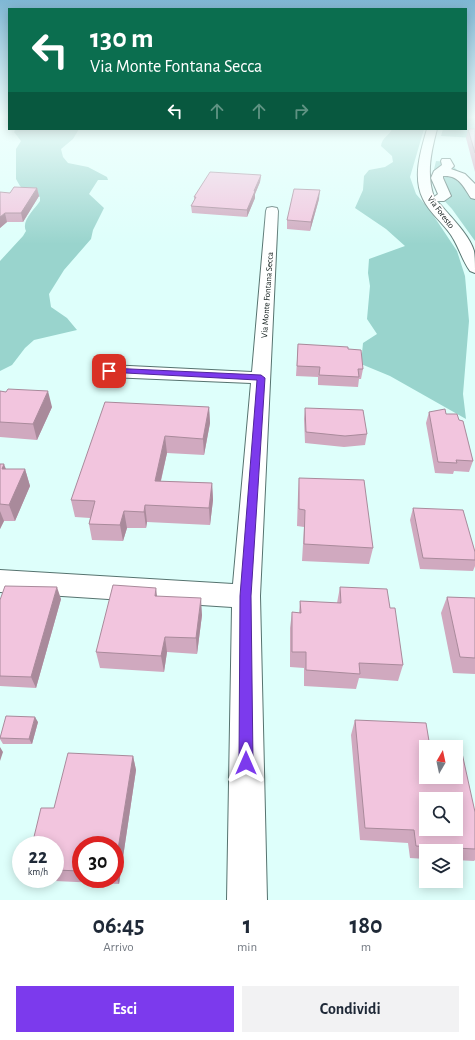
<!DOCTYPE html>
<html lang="it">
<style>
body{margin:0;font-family:"Alegreya Sans",sans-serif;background:#f2f2f3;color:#1f2937;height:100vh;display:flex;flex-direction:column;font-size:15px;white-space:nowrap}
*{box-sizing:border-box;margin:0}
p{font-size:13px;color:#747a83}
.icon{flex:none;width:22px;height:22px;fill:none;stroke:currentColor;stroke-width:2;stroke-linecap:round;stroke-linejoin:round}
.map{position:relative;height:900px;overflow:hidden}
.panel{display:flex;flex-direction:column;background:#fff;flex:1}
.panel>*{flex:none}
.hud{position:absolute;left:8px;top:8px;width:459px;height:122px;border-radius:0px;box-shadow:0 2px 10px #0003;background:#0b6e4f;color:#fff;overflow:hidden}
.needle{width:26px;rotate:9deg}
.tools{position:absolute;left:419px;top:740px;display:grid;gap:8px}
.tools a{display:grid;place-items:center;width:44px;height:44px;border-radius:0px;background:#fff;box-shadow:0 2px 10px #0003;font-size:20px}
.speed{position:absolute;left:12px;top:836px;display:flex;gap:8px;font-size:20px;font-weight:700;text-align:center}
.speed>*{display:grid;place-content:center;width:52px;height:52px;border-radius:50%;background:#fff;box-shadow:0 2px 10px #0003;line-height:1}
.speed small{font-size:10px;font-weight:400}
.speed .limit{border:6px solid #d22;background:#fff;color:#111}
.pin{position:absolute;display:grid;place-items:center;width:34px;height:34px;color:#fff;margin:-17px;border-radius:8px;box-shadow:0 2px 6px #0006}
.me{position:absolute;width:44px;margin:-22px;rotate:0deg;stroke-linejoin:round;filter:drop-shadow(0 0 3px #0008)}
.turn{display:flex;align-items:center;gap:14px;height:84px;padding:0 16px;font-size:18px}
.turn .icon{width:52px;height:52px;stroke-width:2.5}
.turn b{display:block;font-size:28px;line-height:34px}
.lanes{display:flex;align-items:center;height:38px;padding:0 16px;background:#0003;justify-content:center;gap:20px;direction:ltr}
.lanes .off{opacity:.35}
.eta{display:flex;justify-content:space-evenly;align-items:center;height:68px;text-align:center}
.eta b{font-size:24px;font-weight:700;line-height:28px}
.action{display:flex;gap:8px;margin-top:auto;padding:8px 16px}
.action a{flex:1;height:46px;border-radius:0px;background:#7c3aed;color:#fff;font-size:16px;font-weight:700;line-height:46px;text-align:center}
.action a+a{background:#f2f2f3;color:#1f2937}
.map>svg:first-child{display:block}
.forest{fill:#99d4cd}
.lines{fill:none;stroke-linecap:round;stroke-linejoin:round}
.street-casing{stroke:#56736f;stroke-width:2}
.street{fill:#fff;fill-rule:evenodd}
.wall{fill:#d0a9bf;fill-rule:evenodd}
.shaded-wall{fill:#a98a9b}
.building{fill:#f2c5de;stroke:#a98a9b;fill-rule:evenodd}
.route{fill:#7c3aed;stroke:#51269a}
.labels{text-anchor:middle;stroke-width:3.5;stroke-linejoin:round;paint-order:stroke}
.far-street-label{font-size:9px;fill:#0f1b19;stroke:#fff}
</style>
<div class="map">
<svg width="475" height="900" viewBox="0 0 475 900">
<rect width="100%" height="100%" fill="#defffb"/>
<path class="forest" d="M466,118H475V138L441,136L443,129H466Z
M16,129H79L73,139L61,149L63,157L68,163L88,167L107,177L108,180H98L89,194L104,208L93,230L91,239L64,270L49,294L51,307L67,318L77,330L34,340L25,348L12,365L0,371V261L23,236L26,231C21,221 34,210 40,201V197L23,189L20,186L16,179V149L21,141L14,132Z
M392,129H424L410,177L416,194L429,209L457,251L465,276L469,321L463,394L466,419L390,376L361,364L363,343L377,334L367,319L370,286L368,273L369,259L405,246L386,229L355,208L363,190L364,176L369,170L385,167L393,162L392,156L381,146C382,137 390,135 392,129Z
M436,161L449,162L475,188V241L452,209L438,194L432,178Z"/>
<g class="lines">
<g class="street-casing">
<path id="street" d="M427,129H437C431,152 426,174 434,197L438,194L431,178L434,171L442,165L441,161L442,159H450L454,166L451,169L465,174L475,184V199L471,198C463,186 459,175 443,176V178L451,196L444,201H437C449,215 469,234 474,251C475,257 475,266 475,273L470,271C462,260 459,247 451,235C443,223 429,212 423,199C412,177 421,150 427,129Z
M272,207L277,208L278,211L260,596L267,900H227L232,607L0,592V570L233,584L251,383L109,377L102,375L100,371L102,367L109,365L252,372L266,211L267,208Z"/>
</g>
<use href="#street" class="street"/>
</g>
<path class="wall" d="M468,129H475V172L466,138Z
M261,175L260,182L255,194V198L247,217L192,213L191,206L194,201V197Z
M37,188L39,196L23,222H7L0,228L10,193Z
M319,199L310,231L287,229V220Z
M298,344L348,349L363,369L361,379H359L358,387L318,385V377L296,376Z
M0,391L52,407L37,440L0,437Z
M209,407L210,423L204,455L167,453L161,481L212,483L213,500L210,525L147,522L146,528H127L123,541L92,540L89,524L90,518L75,517L71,500Z
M305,408L367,434L365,445L344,447L305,443L304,419Z
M429,412L446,414L459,420L473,461L469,472L454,471L453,474L435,473L426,423Z
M0,464L6,469H25L30,486L15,521H4L0,529Z
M299,478L373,548L369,564L302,561L304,527L297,526L298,494Z
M413,508L475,552V566L473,571L420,569L410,520Z
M340,587L390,608L403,665L398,681L359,678L356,689L304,686V668L290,667V628L292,612L299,613L300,601L337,603Z
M157,596L202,615L197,654L167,652L164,672L100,668L96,652Z
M447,597L475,598V674L453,673L441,613Z
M61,599L36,688L0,686V600Z
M355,720L426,747L475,812V860L474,861L456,860V851H426V859L410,858L408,843L360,840L351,735Z
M38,722L32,744H3L0,739V737Z
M133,756L136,770L119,884L34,880L33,879H55L54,808ZM81,845H115V879H81Z"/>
<path class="shaded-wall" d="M261,175L260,182L255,194V198L247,217V210Z
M37,188L39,196L23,222L21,213Z
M320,190L319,199L310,231L311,222Z
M5,213L7,222L0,228V217Z
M48,391L52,407L37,440L33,424Z
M209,407L210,423L204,455L203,439Z
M165,436L167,453L157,497L155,481Z
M4,464L10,480L2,469Z
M25,469L30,486L15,521L9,505Z
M212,483L213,500L210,525L209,508Z
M145,505L147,522L146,528L144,512Z
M0,511L4,521L0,529Z
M124,511L127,528L123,541L120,525Z
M57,587L61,599L36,688L31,677Z
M156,588L158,604L155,596Z
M201,598L202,615L197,654L196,638Z
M165,637L167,652L164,672L161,656Z
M35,717L38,722L32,744L29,739Z
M0,747L3,752L0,761Z
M133,756L136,770L119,884L115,875V868Z"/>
<path class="building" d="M468,129H475V153Z
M210,172L261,175L254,191H255L247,210L191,206L196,197H194Z
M14,187L37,188L21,213H5L0,217V192L10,193Z
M294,189L320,190L311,222L287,220Z
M298,344L348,347V349L361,350L363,369H358L359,377L319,375L320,367L297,366Z
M8,389L48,391L33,424L0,422V391L6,392Z
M105,402L209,407L203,439L165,436L155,481L212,483L209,508L145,505L144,512L124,511L120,525L89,524L95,501L71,500Z
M305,408L363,410L367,434L345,436L306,432Z
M445,409L446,414H457L459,420L463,421L473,461L456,460L457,463L438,462L429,412Z
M0,464H4L2,469H25L9,505L0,504Z
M299,478L364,480L373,548L304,544L305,510L299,509Z
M413,508L463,510L475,552V560L423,558Z
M113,585L156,588L155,596L201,598L196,638L165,637L161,656L96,652Z
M5,586L57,587L31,677L0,676V600Z
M340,587L387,589L390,608H395L403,665L359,663L360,674L306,670V652H292V612L301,613L300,601L341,603Z
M447,597L475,598V658L460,657Z
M6,716L35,717L29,739L0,738Z
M355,720L426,723L430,747H426V777H456V753H462L475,812V849L416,846L414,830L365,828ZM426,799H456V829H426Z
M68,753L133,756L115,868V845H81V871L55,870V845H32L41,808H54Z"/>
<linearGradient id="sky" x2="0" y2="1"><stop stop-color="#7fb7d4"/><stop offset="0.48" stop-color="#f0fffd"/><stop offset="1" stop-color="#f0fffd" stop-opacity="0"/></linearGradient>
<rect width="475" height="244" fill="url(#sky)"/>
<path class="route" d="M109,368L261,375L265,378L251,596L253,763L251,768L246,770L241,768L239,763L240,596L257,380L107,372V369Z"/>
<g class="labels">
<g class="far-street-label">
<text transform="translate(441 212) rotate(53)" y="3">Via Foresto</text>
<text transform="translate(267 295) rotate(-86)" y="3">Via Monte Fontana Secca</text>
</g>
</g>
</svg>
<div class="tools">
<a><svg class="needle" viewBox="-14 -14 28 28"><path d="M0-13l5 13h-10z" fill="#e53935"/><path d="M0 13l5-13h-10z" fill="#747a83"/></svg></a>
<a><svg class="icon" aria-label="search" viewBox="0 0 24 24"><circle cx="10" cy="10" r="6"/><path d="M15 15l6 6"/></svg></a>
<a><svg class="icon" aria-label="layers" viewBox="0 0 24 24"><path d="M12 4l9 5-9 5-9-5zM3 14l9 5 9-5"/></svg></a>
</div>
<div class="speed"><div>22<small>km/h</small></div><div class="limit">30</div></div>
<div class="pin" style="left:109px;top:371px;background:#d93025"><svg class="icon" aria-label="arrive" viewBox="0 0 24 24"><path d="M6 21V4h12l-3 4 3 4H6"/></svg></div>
<svg class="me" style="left:246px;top:763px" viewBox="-20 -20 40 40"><path d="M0-17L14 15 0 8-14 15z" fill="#7c3aed" stroke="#fff" stroke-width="4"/></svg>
<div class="hud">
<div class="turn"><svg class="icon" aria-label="left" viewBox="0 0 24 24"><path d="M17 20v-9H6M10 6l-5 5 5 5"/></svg><div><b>130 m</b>Via Monte Fontana Secca</div></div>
<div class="lanes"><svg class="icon" aria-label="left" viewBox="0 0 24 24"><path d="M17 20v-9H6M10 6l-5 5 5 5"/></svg><svg class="icon off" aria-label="ahead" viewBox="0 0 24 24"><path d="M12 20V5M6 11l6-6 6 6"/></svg><svg class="icon off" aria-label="ahead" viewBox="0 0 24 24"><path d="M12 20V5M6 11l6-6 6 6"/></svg><svg class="icon off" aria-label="right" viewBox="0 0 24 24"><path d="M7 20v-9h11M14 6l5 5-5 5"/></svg></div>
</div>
</div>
<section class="panel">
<div class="eta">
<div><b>06:45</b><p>Arrivo</p></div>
<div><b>1</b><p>min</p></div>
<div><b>180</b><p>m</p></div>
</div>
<div class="action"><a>Esci</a><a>Condividi</a></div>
</section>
